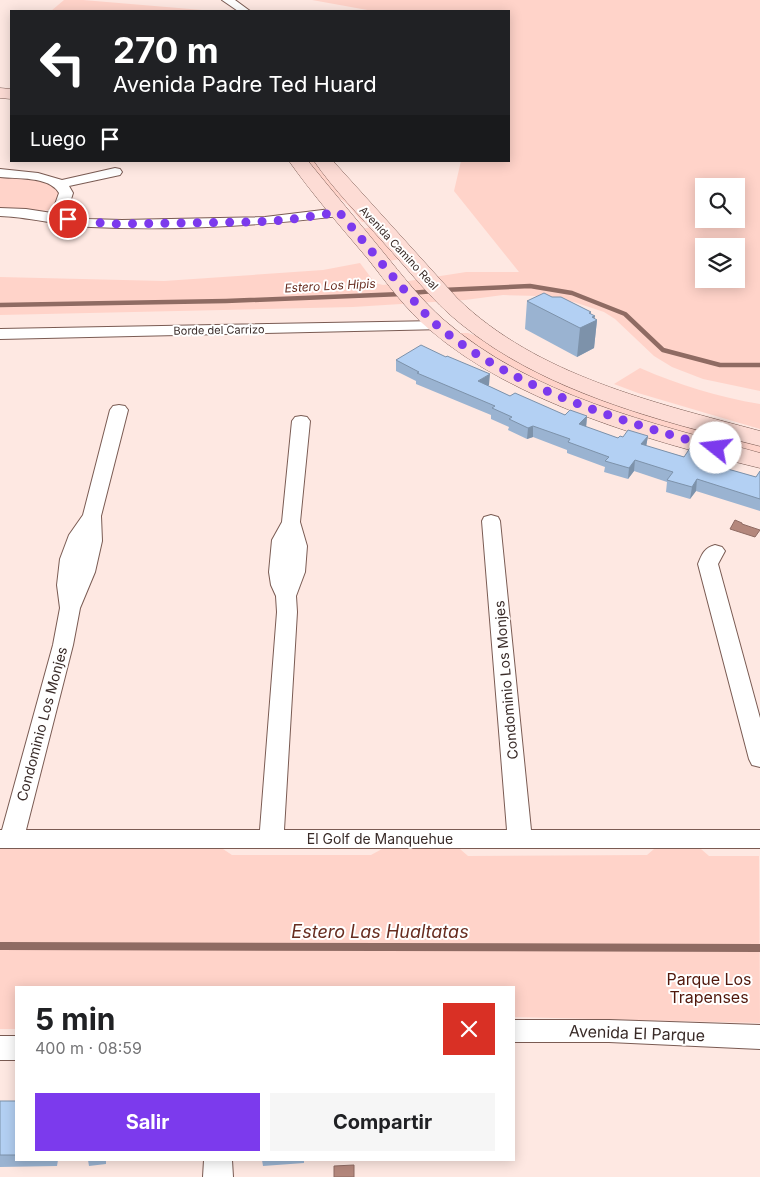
<!DOCTYPE html>
<html lang="es">
<meta charset="utf-8">
<style>
body{margin:0;font-family:Inter,sans-serif;background:#f6f6f6;color:#202124;height:100vh;display:flex;flex-direction:column;font-size:19px;white-space:nowrap}
*{box-sizing:border-box;margin:0}
p{font-size:16px;color:#757577}
.icon{flex:none;width:28px;height:28px;fill:none;stroke:currentColor;stroke-width:2;stroke-linecap:round;stroke-linejoin:round}
.map{position:relative;flex:1;overflow:hidden}
.sheet{position:absolute;left:15px;top:986px;width:500px;height:175px;display:flex;flex-direction:column;background:#fff;border-radius:0px;box-shadow:0 2px 12px #0003}
.sheet>*{flex:none}
.hud{position:absolute;left:10px;top:10px;width:500px;height:152px;border-radius:0px;box-shadow:0 2px 12px #0003;background:#202124;color:#fff;overflow:hidden}
.controls{position:absolute;left:695px;top:178px;display:grid;gap:10px}
.controls a{display:grid;place-items:center;width:50px;height:50px;border-radius:0px;background:#fff;box-shadow:0 2px 12px #0003;font-size:25px}
.pin{position:absolute;display:grid;place-items:center;width:42px;height:42px;color:#fff;margin:-21px;border:2px solid #fff;border-radius:50%;box-shadow:0 1px 5px #0007}
.me{position:absolute;width:55px;margin:-28px;rotate:286deg;stroke-linejoin:round;filter:drop-shadow(0 0 4px #0008)}
.turn{display:flex;align-items:center;gap:18px;height:105px;padding:0 20px;font-size:22px}
.turn .icon{width:65px;height:65px;stroke-width:2.5}
.turn b{display:block;font-size:35px;line-height:42px}
.then{display:flex;align-items:center;height:48px;padding:0 20px;background:#0003;gap:10px;font-size:19px}
.round{display:grid;place-items:center;flex:none;width:52px;height:52px;border-radius:0px;background:#f6f6f6}
.head{display:flex;align-items:center;justify-content:space-between;height:85px;padding:0 20px}
h1{font-size:30px;font-weight:700;line-height:38px}
.cta{display:flex;gap:10px;margin-top:auto;padding:10px 20px}
.cta a{flex:1;height:58px;border-radius:0px;background:#7c3aed;color:#fff;font-size:20px;font-weight:700;line-height:58px;text-align:center}
.cta a+a{background:#f6f6f6;color:#202124}
.map>svg:first-child{display:block}
.green{fill:#ffd3c9;fill-rule:evenodd}
.water{fill:#b4877c;stroke:#8f6b63}
.lines{fill:none;stroke-linecap:round;stroke-linejoin:round}
.stream-far1{stroke:#8f6b63;stroke-width:4.5}
.stream{stroke:#8f6b63;stroke-width:8}
.street-casing{stroke:#7a5b53;stroke-width:2}
.secondary-casing{stroke:#7a5b53;stroke-width:1}
.street{fill:#fff;fill-rule:evenodd}
.secondary{fill:#fddcd5;fill-rule:evenodd}
.wall{fill:#9ab3d1}
.shaded-wall{fill:#7d92aa}
.building{fill:#b3d0f3;stroke:#7d92aa}
.route{stroke:#7c3aed;stroke-width:9;stroke-dasharray:0 16.2}
.labels{text-anchor:middle;stroke-width:4;stroke-linejoin:round;paint-order:stroke}
.far-street-label{font-size:11px;fill:#392b28;stroke:#fff}
.far-water-label{font-size:12px;font-style:italic;fill:#682d20;stroke:#fff}
.street-label{font-size:14px;fill:#392b28;stroke:#fff}
.near-park-label{font-size:16px;fill:#51180c;stroke:#fff}
.near-street-label{font-size:16px;fill:#392b28;stroke:#fff}
.near-water-label{font-size:18px;font-style:italic;fill:#682d20;stroke:#fff}
</style>
<div class="map">
<svg width="760" height="1177" viewBox="0 0 760 1177">
<rect width="100%" height="100%" fill="#fee8e2"/>
<path class="green" d="M64,0H83L202,10L51,11Z
M312,0H760V391L703,379L672,367L654,356L615,319L604,312L574,302L539,296L503,295L465,300L353,307L0,315V277L164,281L323,270L360,263L375,283L383,285L466,272H519L454,191L461,161H509V11H373ZM704,186H736V219H704ZM704,246H736V279H704Z
M306,161H316L365,222H362L347,204L329,190Z
M0,176L48,182L59,190L57,207C41,216 18,206 0,208Z
M371,227L401,259L388,261L362,229Z
M459,333H468L480,337L708,432L705,435L706,439C635,419 564,397 500,360C486,352 470,344 459,333Z
M640,368C679,385 718,397 760,404V429L638,393L614,384Z
M733,437L760,445V455L727,446L724,442L726,438Z
M0,846L223,849L232,855H371L382,849H460L468,856L647,855L654,849H701L709,856H759L760,1023L514,1017V988H16V1029H0Z"/>
<path class="water" d="M735,520L742,523V524L760,530L755,537L730,529Z
M354,1165V1177H334V1166Z"/>
<g class="lines">
<path class="stream-far1" d="M443,290L530,286L572,293L625,314L663,350L720,365H760
M411,293L434,291
M0,305L226,301L402,294"/>
<path class="stream" d="M0,946L760,948"/>
<g class="street-casing">
<path id="street" d="M222,0H235L250,11H238Z
M115,168L120,169L122,172L120,175L69,186L73,193L66,215L88,219L122,220L265,217L339,208L344,209L346,212L344,215L339,216C257,226 174,231 91,227C60,226 31,217 0,216V208L26,209L52,213L59,193C50,176 16,179 0,177V169L38,173L62,180Z
M438,321L444,323L446,326L444,329L0,339V329Z
M119,405L125,406L128,410L101,516L102,541L95,572L80,608L73,645L26,830H260L277,612L276,596L271,585L269,572L272,540L282,522L292,421L295,417L301,416L307,417L310,421L300,522L307,546L305,572L296,596L297,612L284,830H507L482,521L484,517L491,515L498,517L500,521L531,830H760V848H0V830H2L53,645L60,608L57,585L60,559L69,535L83,515L110,410L113,406Z
M715,545L722,547L725,551L718,564L760,718V767L752,765L749,759L698,564C702,554 704,548 715,545Z
M514,1020H609L760,1025V1049L609,1042H514Z
M0,1036H16V1060H0Z
M204,1160H232L233,1177H203Z"/>
</g>
<g class="secondary-casing">
<path id="secondary" d="M0,88L11,89V99L0,98Z
M289,161H308C333,192 358,221 383,252C402,275 421,300 444,320C531,396 652,423 760,453V468C652,442 515,403 430,330C406,310 387,283 368,259C341,227 313,195 289,161Z
M314,161H333L457,298C537,376 656,403 760,431V446C659,421 543,391 461,324C432,301 408,269 383,242C360,216 334,190 314,161Z"/>
</g>
<use href="#street" class="street"/>
<use href="#secondary" class="secondary"/>
</g>
<path class="wall" d="M527,301L590,314L594,319L597,320L594,348L577,357L525,329Z
M396,360L489,385L488,386L510,396L565,415L587,416L586,427L618,438L623,437L648,436L646,446L756,477L760,471V511L696,491L690,499L666,492L667,482L634,471L628,479L604,472L605,467L567,453V450L533,437L527,439L508,430L509,427L491,419V415L416,384V381L396,371Z
M0,1101H16V1160H58L57,1166L0,1167Z
M88,1160H106V1164L89,1166Z
M262,1160H304V1163L263,1166Z"/>
<path class="shaded-wall" d="M591,312L589,324L592,317L595,316L594,321L597,320L594,348L577,357L580,328L589,313Z
M490,374L489,385L478,392V381Z
M587,416L586,428L579,424Z
M533,426V437L527,439L528,428Z
M648,436L646,447L641,444Z
M709,453L708,464L703,462Z
M635,460L634,471L628,479L629,468Z
M697,479L696,491L690,499L692,487Z"/>
<path class="building" d="M544,293L552,297H561L591,312L589,313L595,316L592,317L597,320L580,328L527,301Z
M421,345L446,357L447,356L490,374L478,381L510,396L515,393L565,415L570,410L587,416L579,424L618,438L620,436L623,437L628,430L648,436L641,444L684,457L690,448L709,453L703,462L756,477L760,471V499L697,479L692,487L667,480L673,472L635,460L629,468L605,461L609,457L568,442L570,439L533,426L528,428L509,419L512,417L492,408L495,406L417,373L419,372L396,360Z
M0,1101H16V1155H0Z"/>
<g class="lines">
<path class="route" d="M68,219L110,224L254,222L287,220L339,212C362,239 384,267 408,294C418,305 427,317 439,327C518,391 619,420 716,448"/>
</g>
<g class="labels">
<g class="far-street-label">
<text transform="translate(399 248) rotate(47)" y="4">Avenida Camino Real</text>
<text transform="translate(219 330) rotate(-1)" y="4">Borde del Carrizo</text>
</g>
<g class="far-water-label">
<text transform="translate(330 286) rotate(-3)" y="4">Estero Los Hipis</text>
</g>
<g class="street-label">
<text transform="translate(506 680) rotate(-95)" y="5">Condominio Los Monjes</text>
<text transform="translate(42 724) rotate(-75)" y="5">Condominio Los Monjes</text>
<text x="380" y="844">El Golf de Manquehue</text>
</g>
<g class="near-park-label">
<text x="709" y="985">Parque Los<tspan x="709" dy="18">Trapenses</tspan></text>
</g>
<g class="near-street-label">
<text transform="translate(637 1033) rotate(2)" y="6">Avenida El Parque</text>
</g>
<g class="near-water-label">
<text x="380" y="938">Estero Las Hualtatas</text>
</g>
</g>
</svg>
<div class="controls">
<a><svg class="icon" aria-label="search" viewBox="0 0 24 24"><circle cx="10" cy="10" r="6"/><path d="M15 15l6 6"/></svg></a>
<a><svg class="icon" aria-label="layers" viewBox="0 0 24 24"><path d="M12 4l9 5-9 5-9-5zM3 14l9 5 9-5"/></svg></a>
</div>
<div class="pin" style="left:68px;top:219px;background:#d93025"><svg class="icon" aria-label="arrive" viewBox="0 0 24 24"><path d="M6 21V4h12l-3 4 3 4H6"/></svg></div>
<svg class="me" style="left:716px;top:448px" viewBox="-20 -20 40 40"><circle r="19" fill="#fff"/><path d="M0-13L10 11 0 6-10 11z" fill="#7c3aed"/></svg>
<div class="hud">
<div class="turn"><svg class="icon" aria-label="left" viewBox="0 0 24 24"><path d="M17 20v-9H6M10 6l-5 5 5 5"/></svg><div><b>270 m</b>Avenida Padre Ted Huard</div></div>
<div class="then">Luego<svg class="icon" aria-label="arrive" viewBox="0 0 24 24"><path d="M6 21V4h12l-3 4 3 4H6"/></svg></div>
</div>
<section class="sheet">
<div class="head"><div><h1>5 min</h1><p>400 m · 08:59</p></div><a class="round" style="background:#d93025;color:#fff"><svg class="icon" aria-label="close" viewBox="0 0 24 24"><path d="M6 6l12 12M18 6L6 18"/></svg></a></div>
<div class="cta"><a>Salir</a><a>Compartir</a></div>
</section>
</div>
